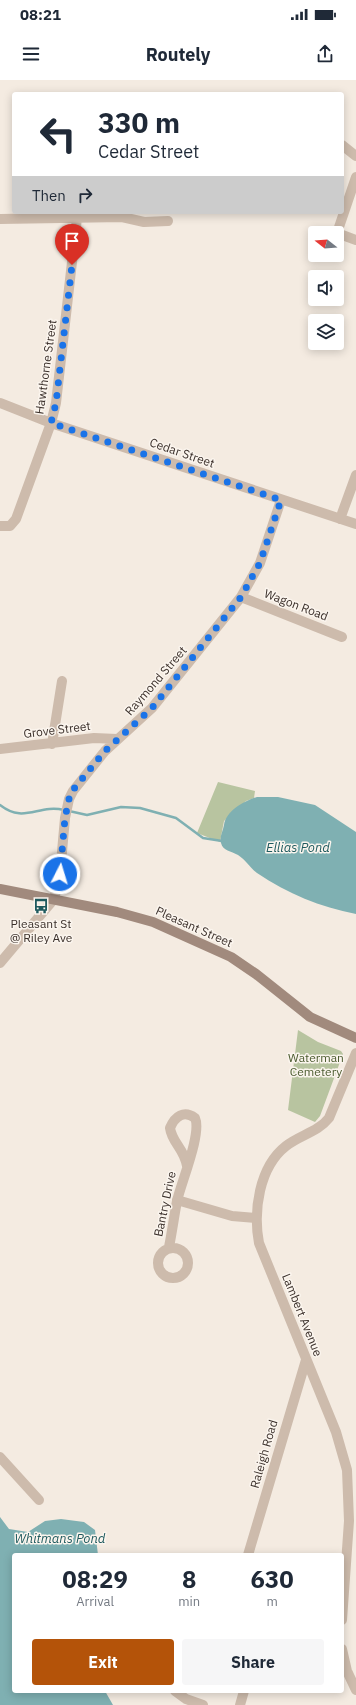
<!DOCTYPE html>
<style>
body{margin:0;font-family:"IBM Plex Sans",sans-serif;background:#f6f6f7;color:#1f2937;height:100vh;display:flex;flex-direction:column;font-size:15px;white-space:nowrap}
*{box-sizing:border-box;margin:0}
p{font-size:13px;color:#747a83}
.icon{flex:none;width:22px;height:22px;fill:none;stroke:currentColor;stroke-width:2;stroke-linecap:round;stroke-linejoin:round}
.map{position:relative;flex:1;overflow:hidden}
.sheet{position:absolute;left:12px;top:1473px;width:332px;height:140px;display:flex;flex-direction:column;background:#fff;border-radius:4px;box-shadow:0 2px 10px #0003}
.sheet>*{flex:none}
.hud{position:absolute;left:12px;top:12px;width:332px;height:122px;border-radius:4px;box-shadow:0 2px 10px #0003;background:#fff;color:#1f2937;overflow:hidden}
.needle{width:26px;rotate:287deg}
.controls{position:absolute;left:308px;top:146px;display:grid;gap:8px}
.controls a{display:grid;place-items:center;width:36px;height:36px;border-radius:4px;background:#fff;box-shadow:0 2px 10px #0003;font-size:20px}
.pin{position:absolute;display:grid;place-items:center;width:34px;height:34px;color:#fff;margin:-41px -17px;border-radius:50% 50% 50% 0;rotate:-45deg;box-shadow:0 0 4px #0007}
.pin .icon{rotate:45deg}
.me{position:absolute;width:44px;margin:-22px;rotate:5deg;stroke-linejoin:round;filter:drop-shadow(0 0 3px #0008)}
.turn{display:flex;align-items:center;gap:14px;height:84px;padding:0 20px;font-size:18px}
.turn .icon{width:52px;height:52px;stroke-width:2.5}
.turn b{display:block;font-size:28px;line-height:34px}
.then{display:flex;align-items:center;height:38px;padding:0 20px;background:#0003;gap:8px;font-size:15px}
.eta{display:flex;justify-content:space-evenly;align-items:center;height:68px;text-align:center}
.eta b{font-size:24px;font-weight:700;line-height:28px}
.primary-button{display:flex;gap:8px;margin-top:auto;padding:8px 20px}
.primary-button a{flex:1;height:46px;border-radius:4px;background:#b45309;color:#fff;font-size:16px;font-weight:700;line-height:46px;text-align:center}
.primary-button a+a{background:#f6f6f7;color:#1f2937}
.status{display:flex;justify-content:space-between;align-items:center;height:28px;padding:0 20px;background:#fff;direction:ltr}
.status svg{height:11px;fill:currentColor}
header{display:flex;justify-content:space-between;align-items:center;height:52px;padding:0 20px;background:#fff;font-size:18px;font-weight:700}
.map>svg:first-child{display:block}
.green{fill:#b8c4a0}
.water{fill:#7fb0b2}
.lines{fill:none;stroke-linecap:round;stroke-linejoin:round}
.stream{stroke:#7fb0b2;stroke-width:2.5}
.street{stroke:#cdbbac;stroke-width:10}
.secondary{stroke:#a18a7d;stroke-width:10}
.route{stroke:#1a73e8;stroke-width:7;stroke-dasharray:0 12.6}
.labels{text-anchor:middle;stroke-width:3;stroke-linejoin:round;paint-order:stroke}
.street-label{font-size:12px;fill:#3b302b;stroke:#fbf5ee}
.poi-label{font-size:12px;fill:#3b302b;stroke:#fbf5ee}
.park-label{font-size:12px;fill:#4a5a2e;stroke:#fbf5ee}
.water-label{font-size:13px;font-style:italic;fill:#1f5a5e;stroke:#fbf5ee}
</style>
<div class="status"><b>08:21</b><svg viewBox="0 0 49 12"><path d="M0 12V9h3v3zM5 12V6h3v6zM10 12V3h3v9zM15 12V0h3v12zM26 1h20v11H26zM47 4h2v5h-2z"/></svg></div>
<header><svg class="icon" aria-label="menu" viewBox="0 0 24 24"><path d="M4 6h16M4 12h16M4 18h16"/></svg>Routely<svg class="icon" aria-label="share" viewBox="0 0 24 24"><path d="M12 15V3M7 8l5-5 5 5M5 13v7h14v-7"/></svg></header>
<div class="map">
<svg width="356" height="1625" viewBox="0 0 356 1625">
<rect width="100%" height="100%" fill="#f4ebe1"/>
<path class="green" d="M218,702L255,711L254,718L246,721L224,741L220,762L197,753Z
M298,950L318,962L341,971L343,974L320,1036L315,1042L288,1030Z"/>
<path class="water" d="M257,717H278L315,725L356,752V834C320,827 288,814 257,793C250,788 246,780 238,775C231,771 223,771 221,763C219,758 223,751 224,745C226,731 244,721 257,717Z
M0,1437L9,1449L28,1452L45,1441L61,1439L84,1442L95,1450L98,1475H14V1611H105L113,1625H0Z"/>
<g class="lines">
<path class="stream" d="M0,725C24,744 38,724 64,730
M69,731L87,735L121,727L140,728L176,738L203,758L222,761"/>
<path class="street" d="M342,65L356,76
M0,139L122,137L144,142L168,141
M337,153L356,97
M337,153L356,160
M0,323L51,343L356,444
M340,439L356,395
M0,446H10L16,439L51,343L56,323L77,138
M241,517L342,557
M52,664L62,601
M0,669L94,658L117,659
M0,883L54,819L60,794L65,738L69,719L73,711L105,671L152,628L241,517L260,483L281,420
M177,1120L232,1136L256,1138
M169,1167C172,1152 174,1137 177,1121C181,1103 202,1053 195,1038C184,1030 175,1036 170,1048C172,1063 184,1068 187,1086
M158 1183a15 15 0 1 1 30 0a15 15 0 1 1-30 0Z
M0,1377L39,1420
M248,1475L306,1280
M342,1540L349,1441L347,1390L336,1352L259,1163C253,1131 259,1087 286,1066C300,1055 318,1052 329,1038L356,973
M342,1569L347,1591L356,1610
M175,1611L186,1619L203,1625
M240,1625L244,1611"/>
<path class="secondary" d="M0,809L117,832L153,842L231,877L256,894L310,937L356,958"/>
</g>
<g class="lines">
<path class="route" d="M60,794L65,738L69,719L72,711L105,671L152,628L241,517L260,483L281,420L51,343L56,323L72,185"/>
</g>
<defs>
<g id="bus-bare" transform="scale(1.2)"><path d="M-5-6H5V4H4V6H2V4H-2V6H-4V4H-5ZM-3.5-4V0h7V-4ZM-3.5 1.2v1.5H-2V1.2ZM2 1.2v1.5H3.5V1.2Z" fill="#1f5a5e" stroke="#fbf5ee" stroke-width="2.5" paint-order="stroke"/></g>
</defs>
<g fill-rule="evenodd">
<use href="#bus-bare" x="41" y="826"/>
</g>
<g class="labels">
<g class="street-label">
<text transform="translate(46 287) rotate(-82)" y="4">Hawthorne Street</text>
<text transform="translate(182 373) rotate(19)" y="4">Cedar Street</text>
<text transform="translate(296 525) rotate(21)" y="4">Wagon Road</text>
<text transform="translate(156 601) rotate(-49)" y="4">Raymond Street</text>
<text transform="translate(57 650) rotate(-7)" y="4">Grove Street</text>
<text transform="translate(194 847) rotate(24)" y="4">Pleasant Street</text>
<text transform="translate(165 1124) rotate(-78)" y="4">Bantry Drive</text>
<text transform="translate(302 1235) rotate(68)" y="4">Lambert Avenue</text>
<text transform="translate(264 1374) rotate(-74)" y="4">Raleigh Road</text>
</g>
<g class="poi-label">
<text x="41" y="848">Pleasant St<tspan x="41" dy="14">@ Riley Ave</tspan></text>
</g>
<g class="park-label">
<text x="316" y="982">Waterman<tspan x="316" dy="14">Cemetery</tspan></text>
</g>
<g class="water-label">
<text x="298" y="772">Ellias Pond</text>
<text x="60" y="1463">Whitmans Pond</text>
</g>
</g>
</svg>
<div class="controls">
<a><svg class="needle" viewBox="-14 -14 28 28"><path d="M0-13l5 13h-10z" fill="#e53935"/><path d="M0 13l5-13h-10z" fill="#747a83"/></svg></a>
<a><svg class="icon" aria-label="sound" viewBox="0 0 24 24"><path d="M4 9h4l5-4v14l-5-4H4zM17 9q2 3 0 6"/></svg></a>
<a><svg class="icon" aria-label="layers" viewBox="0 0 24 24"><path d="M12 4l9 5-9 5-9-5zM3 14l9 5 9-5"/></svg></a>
</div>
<div class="pin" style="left:72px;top:185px;background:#d93025"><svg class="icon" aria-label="arrive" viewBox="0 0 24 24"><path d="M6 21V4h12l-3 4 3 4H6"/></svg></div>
<svg class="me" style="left:60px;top:794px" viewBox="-20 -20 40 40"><circle r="17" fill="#1a73e8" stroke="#fff" stroke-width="3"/><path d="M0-11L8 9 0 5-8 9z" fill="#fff"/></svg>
<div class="hud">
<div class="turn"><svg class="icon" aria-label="left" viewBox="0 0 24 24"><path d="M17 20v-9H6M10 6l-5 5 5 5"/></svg><div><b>330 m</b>Cedar Street</div></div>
<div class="then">Then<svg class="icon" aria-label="right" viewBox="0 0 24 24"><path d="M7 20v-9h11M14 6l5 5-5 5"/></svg></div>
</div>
<section class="sheet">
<div class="eta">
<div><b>08:29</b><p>Arrival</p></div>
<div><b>8</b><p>min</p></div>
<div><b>630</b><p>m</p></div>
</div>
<div class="primary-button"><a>Exit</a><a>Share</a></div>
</section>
</div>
